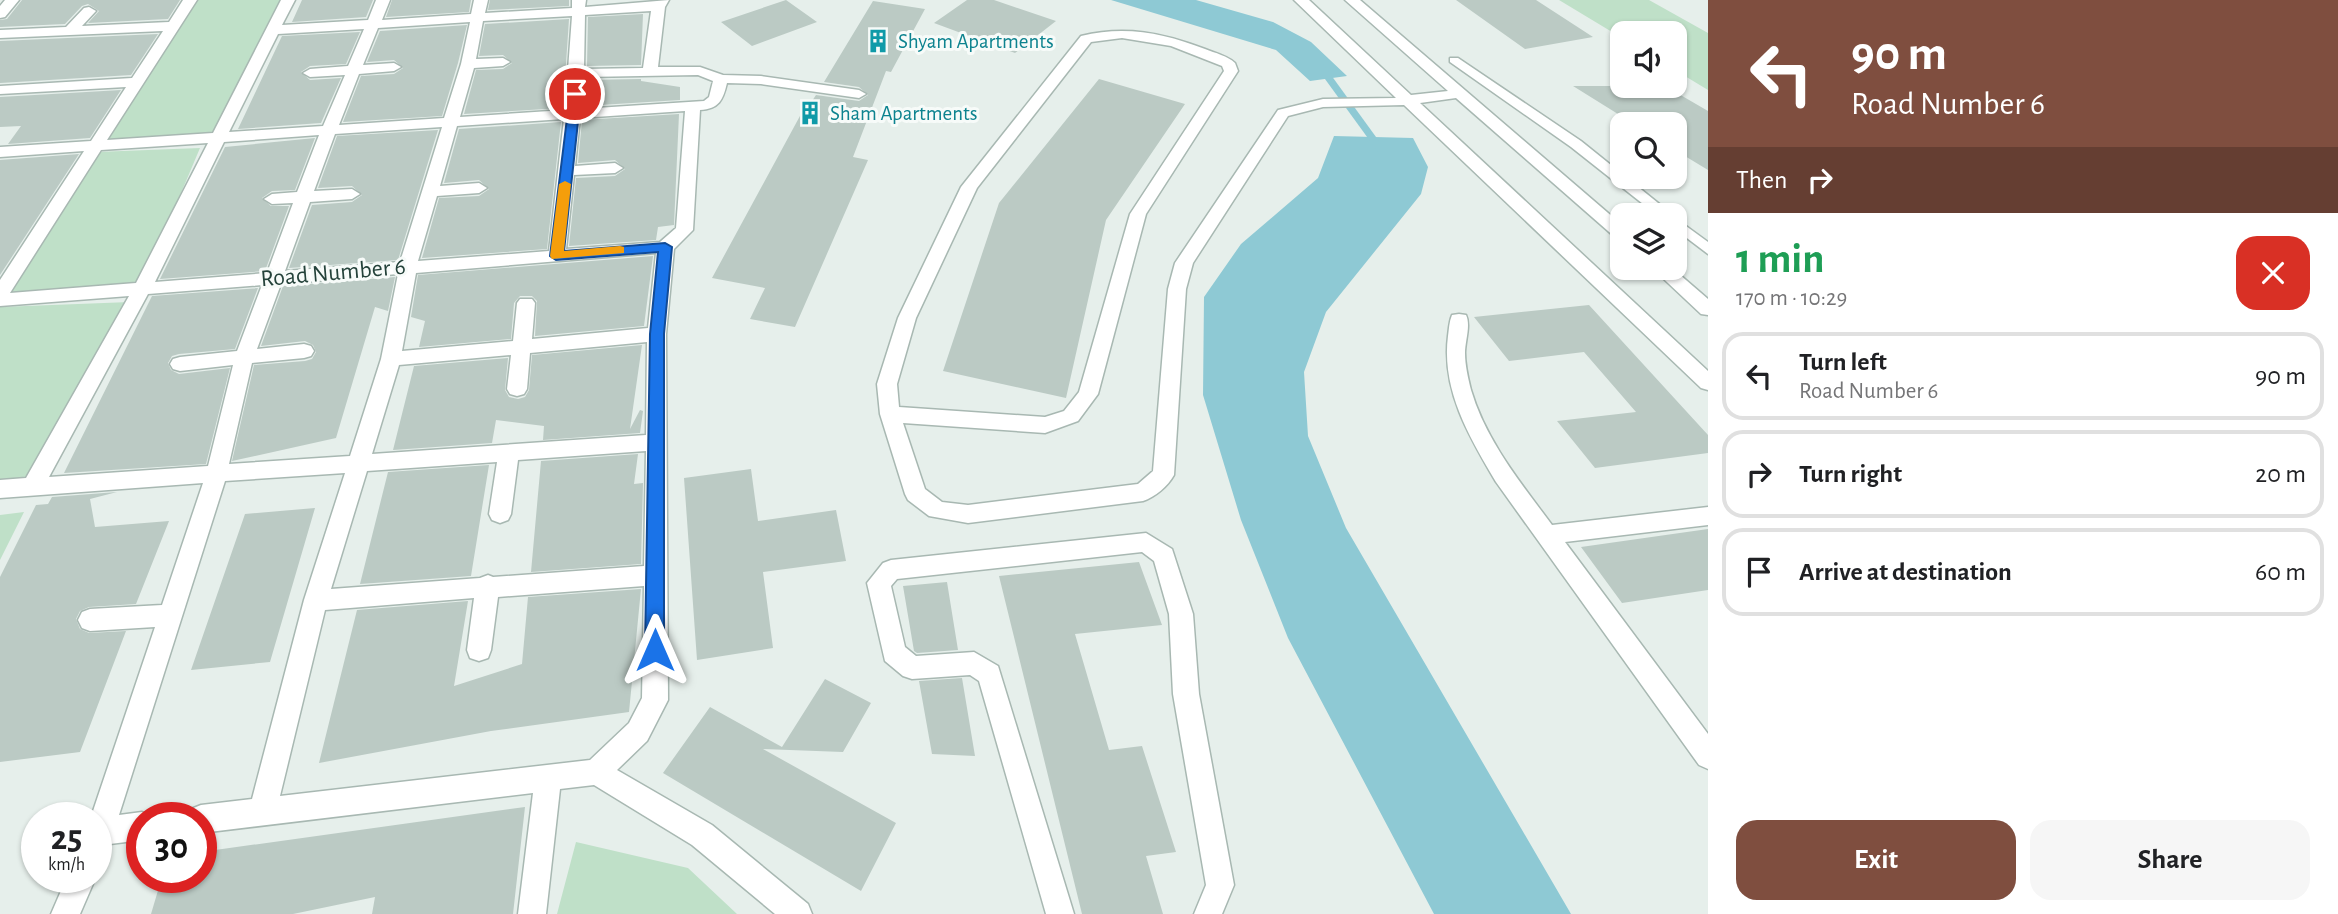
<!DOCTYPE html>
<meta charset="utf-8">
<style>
body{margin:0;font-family:"Alegreya Sans",sans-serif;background:#f6f6f6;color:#202124;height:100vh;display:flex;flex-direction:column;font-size:26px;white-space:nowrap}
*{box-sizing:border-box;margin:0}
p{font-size:23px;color:#757577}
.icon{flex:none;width:38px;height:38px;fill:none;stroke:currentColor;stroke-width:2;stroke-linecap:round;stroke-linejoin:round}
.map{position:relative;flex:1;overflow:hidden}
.details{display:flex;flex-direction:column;background:#fff;width:630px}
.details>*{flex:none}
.top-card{background:#7f4e3f;color:#fff;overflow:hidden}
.tools{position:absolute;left:1610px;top:21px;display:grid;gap:14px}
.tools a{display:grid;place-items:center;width:77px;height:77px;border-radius:14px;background:#fff;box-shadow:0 2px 5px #0004;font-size:35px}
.speed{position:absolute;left:21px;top:802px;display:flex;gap:14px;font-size:35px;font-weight:700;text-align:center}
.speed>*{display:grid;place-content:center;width:91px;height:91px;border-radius:50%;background:#fff;box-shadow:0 2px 5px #0004;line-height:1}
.speed small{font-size:18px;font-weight:400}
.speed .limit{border:10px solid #d22;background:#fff;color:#111}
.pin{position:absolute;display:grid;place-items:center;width:60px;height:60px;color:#fff;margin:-30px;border:4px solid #fff;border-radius:50%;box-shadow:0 2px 7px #0007}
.me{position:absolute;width:77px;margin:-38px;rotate:0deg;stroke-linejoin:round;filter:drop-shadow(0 0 5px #0008)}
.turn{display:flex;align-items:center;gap:24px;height:147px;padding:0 28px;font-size:32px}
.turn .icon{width:91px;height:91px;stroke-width:2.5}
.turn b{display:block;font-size:49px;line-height:60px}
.then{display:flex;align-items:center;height:66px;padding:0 28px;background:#0003;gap:14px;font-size:26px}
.round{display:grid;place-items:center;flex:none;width:74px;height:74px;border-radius:21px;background:#f6f6f6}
.headline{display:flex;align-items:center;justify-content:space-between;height:119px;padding:0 28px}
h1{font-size:42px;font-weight:700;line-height:52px;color:#1e9e55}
.button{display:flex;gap:14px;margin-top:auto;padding:14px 28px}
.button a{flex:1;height:80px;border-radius:21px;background:#7f4e3f;color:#fff;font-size:28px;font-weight:700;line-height:80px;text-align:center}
.button a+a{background:#f6f6f6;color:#202124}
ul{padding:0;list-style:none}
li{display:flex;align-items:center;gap:21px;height:88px;margin:0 14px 10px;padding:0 14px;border:4px solid #e0e0e0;border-radius:21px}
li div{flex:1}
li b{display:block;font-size:26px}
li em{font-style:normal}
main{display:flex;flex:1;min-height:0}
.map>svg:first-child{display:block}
.green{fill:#bfe0c8}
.water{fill:#8ec9d4}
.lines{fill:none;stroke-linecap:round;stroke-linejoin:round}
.stream{fill:#8ec9d4;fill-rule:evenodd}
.building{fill:#bbcac4}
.service-casing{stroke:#a8b8b2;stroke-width:3}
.minor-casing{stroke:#a8b8b2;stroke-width:3}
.service{fill:#fff;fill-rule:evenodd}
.minor{fill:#fff;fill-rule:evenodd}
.route{fill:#1a73e8;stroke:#114b97;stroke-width:2}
.slow{fill:#f59e0b}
.labels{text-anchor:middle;stroke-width:6;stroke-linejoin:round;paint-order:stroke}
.far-culture-label{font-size:21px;fill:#0d838f;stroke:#f7fbf9;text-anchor:start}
.street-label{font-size:24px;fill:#24423a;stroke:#f7fbf9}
</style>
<main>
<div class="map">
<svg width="1708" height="914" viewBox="0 0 1708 914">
<rect width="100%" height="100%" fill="#e6efeb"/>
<path class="green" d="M197,0H282L214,135L102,141Z
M1559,0H1649L1708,33V90L1675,70V33H1622V38Z
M200,148L143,283L10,293L96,152Z
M130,302L29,478L0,479V307Z
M24,512L0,560V515Z
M576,842L688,868L737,914H557Z"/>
<path class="water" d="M1111,0H1196L1273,22L1311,42L1347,76L1310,81L1276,50Z
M1334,136L1413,138L1428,167L1421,194L1326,312L1304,372L1308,436L1346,528L1571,914H1434L1288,638L1241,520L1203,395L1204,297L1241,244L1318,178Z"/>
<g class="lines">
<path class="stream" d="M1317,64H1323L1384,148V152H1378L1317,68Z"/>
</g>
<path class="building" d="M22,0H180L168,19L88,23L99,11L88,4L82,6L65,24L0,27V20L7,19Z
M302,0H373L366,17L292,22Z
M392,0H471L469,12L386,17Z
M490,0H569V6L488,10Z
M786,0L817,22L752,46L721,22Z
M967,0H994L1056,21L1015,53L934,23Z
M1456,0H1536L1593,37L1525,49Z
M873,1L925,9L891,72L886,71L853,157L868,160L795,327L750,319L765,288L712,278L807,103L810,104L816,95L859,101L868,95L859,87L824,82Z
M643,14L641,65L587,66L588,17Z
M569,19L563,108L464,114L476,70L503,69L512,63L503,55L479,56L485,24Z
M467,25L458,63L442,116L343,122L361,76L394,74L403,68L394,60L367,62L380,31Z
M360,32L346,64L310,66L301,72L310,80L341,78L321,123L238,129L282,36Z
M158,34L131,75L0,83V41Z
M641,79V81L680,87V100L584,106L586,80Z
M1099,79L1185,104L1106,220L1066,398L943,371L999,203Z
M1573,86H1665L1708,111V170L1675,150V124H1634Z
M121,90L90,138L8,144L21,126L0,127V97Z
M679,114L674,225L658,227L656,240L569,246L576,178L615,176L625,169L615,160L578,163L582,120Z
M561,122L547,249L422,258L439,198L479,196L489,189L479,180L444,183L459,129Z
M438,130L398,260L289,268L312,205L352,202L362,195L352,186L318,188L337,136Z
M315,138L295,190L272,191L262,198L271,206H289L265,271L160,279L225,147Z
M79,154L0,275V160Z
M653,256L644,326L535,336L537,301L532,296H520L514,303L511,339L419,347L425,321L411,317L418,275Z
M395,277L388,311L375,307L336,438L232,461L254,365L305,361L312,359L316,352L313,345L305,341L261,346L283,286Z
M258,288L235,349L179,354L172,356L168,363L171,370L179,374L230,368L206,464L64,473L152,296Z
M1589,305L1708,435V453L1595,468L1557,421L1636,412L1584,352L1509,361L1474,317Z
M642,345L630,429L640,410L643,411L640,433L543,440L544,426L496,420L492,443L393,450L414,366L508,358L505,390L509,397L518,399L525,397L529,390L532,355Z
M638,454L634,484L643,483L641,564L531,572L541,461Z
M489,465L471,576L360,584L388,472Z
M751,469L758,521L836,510L846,561L763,572L773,648L697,660L684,478Z
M117,492L90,499L95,527L169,521L136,604L89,607L80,611L76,619L80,629L89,633L126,631L80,752L0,762V577L36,505L48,504L52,497Z
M315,508L270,662L191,670L245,514Z
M1708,529V590L1622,603L1581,547Z
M1139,562L1162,625L1075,634L1109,750L1142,746L1176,852L1146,856L1163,914H1082L999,576Z
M947,582L958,650L917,653L914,651L903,586Z
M641,589L629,712L491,731L319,763L357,610L468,601L454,686L522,664L528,597Z
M962,678L975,756L932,754L919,681Z
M825,679L871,703L843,752L763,749L896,823L861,891L663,773L710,707L782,747Z
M525,807L513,914H372L375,897L293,914H151L162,877H201V852Z"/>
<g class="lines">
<g class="service-casing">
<path id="service" d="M1450,58H1458L1581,141L1673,215H1657L1571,147L1450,62Z
M1675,218L1708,242V254L1675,229Z"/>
</g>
<g class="minor-casing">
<path id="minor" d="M5,0H19L5,17L0,18V6Z
M183,0H197L107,140L213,133L281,0H295L282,25L368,20L376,0H390L382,20L471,14L474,0H488L485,13L572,8V0H586L585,7L669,0L665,7L658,67H700L723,75L761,76L859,90L866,94L859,98L761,84L727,83C723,100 719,109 700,110L693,230L674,249L666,334L668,700L647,741L617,770L712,825L808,904L812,914H775L692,845L594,785L560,789L546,914H518L533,793L201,833V817H188L191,809L201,805L252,799L304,600L345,473L225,481L119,815L142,812L152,817H142V840L110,844L106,854L96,858V817H91L155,627L90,631L82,628L78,620L82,612L90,609L162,605L203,483L0,498V480L26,478L129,296L0,306V280L84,151L0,157V147L91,141L126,87L0,94V86L132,78L163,31L0,38V30L66,27L84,8L89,7L96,11L82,26L169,22ZM651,11L643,68L584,69L585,15ZM572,16L565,110L460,117L474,68L503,66L510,62L503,58L476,59L483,21ZM470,22L461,64L444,118L339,125L359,74L394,71L401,67L394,63L363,65L378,28ZM364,29L348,66L310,69L303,73L310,77L345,75L323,126L229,132L278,34ZM698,75L713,81L709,97L704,101L581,109L584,77ZM685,111L676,228L660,242L566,249L574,175L615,173L623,168L615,163L575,166L580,118ZM564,119L549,251L418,261L437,196L479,193L487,188L479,183L440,186L457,126ZM442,127L400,262L285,271L310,202L352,199L360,194L352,189L314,191L335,134ZM319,135L297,192L272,194L264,199L272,204L293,203L267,273L155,282L224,142ZM208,143L136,283L10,293L101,150ZM656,253L648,328L532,339L535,303L532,299H520L517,303L513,341L402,351L416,273ZM398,274L381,359L350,456L229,464L252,363L304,358L311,356L314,351L311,346L304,344L257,349L281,284ZM262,285L237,351L180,357L173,359L170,364L173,369L180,371L233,365L208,466L49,477L148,294ZM647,342L646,435L372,454L399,365L511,355L507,389L510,394L517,396L524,394L527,389L530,353ZM646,451L644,566L493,577L488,575L480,578L331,589L367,471L497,462L489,514L492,520L500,523L508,520L511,514L518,460ZM644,586L642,698L629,723L590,760L280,796L325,610L474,598L467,650L470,658L479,661L488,658L491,650L498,597Z
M1294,0H1309L1411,95L1448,91L1345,0H1360L1622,225V239L1616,238L1456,98L1420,103L1708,371V390L1701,388L1404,105L1323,107L1288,116L1193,263L1186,289L1174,475C1168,486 1155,497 1143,501L968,523L929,516L908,500L905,494L880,414L877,384L898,318L961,187L1081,36C1125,25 1164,33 1205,49C1215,53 1228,56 1235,63L1238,71L1146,214L1098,394L1078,421L1045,433L903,423L925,489L942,502L968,505L1138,484L1153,471L1168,289L1175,263L1278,110L1323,99L1396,98ZM1122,38L1171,46L1222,66L1224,71L1130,214L1079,392L1064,411L1045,417L899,407L897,384L916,318L977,188L1091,42Z
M1652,268H1672L1708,299V315L1701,314Z
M1459,314L1466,315C1471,325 1465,341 1465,353C1465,365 1468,378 1471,390C1486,441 1521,483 1552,525L1708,507V525L1565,542L1708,734V769L1699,765L1496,482C1470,438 1441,390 1448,336C1449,329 1449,322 1452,315Z
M1146,533L1172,549L1193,614L1199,694L1234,885L1222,914H1194L1206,885L1173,694L1169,614L1154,561L1142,552L897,579L891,586L905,647L916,656L974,652L998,666L1074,914H1046L979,681L970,675L912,679L903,676L885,661L867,583L883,563L891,560Z
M67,877H96L80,914H51Z"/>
</g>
<use href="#service" class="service"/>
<use href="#minor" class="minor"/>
</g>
<path class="route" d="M575,91L581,94L564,251L665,243L672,247L664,334V650L661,656L655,659L648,656L645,650L650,334L658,252L556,260L550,256L570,94Z"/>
<path class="slow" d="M565,181L571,184L564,251L620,246L624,247V253L552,259L550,256L559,184Z"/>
<defs>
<g id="building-bare" transform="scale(1.89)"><path d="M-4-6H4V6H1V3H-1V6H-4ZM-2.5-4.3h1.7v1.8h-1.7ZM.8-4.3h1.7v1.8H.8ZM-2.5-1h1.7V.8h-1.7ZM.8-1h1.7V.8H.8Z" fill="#0f9aa8" stroke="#f7fbf9" stroke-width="2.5" paint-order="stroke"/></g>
</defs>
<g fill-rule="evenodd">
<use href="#building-bare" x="878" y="41"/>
<use href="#building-bare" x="810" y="113"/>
</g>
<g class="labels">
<g class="far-culture-label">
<text x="898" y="48">Shyam Apartments</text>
<text x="830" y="120">Sham Apartments</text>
</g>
<g class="street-label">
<text transform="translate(333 272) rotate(-5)" y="8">Road Number 6</text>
</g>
</g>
</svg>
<div class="tools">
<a><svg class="icon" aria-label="sound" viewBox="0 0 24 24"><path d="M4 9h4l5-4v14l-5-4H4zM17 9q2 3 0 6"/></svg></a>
<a><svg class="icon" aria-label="search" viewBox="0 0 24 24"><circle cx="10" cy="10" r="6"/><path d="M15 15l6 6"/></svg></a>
<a><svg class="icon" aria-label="layers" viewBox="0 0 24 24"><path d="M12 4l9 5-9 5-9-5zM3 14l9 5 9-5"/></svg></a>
</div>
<div class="speed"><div>25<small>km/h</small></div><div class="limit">30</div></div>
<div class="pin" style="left:575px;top:94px;background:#d93025"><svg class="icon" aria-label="arrive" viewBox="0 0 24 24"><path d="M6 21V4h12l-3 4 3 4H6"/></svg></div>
<svg class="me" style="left:655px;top:650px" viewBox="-20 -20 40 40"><path d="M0-17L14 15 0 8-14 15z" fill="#1a73e8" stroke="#fff" stroke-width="4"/></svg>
</div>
<section class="details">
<div class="top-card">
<div class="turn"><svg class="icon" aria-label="left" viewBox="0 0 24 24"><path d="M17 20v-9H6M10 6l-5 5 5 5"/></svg><div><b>90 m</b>Road Number 6</div></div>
<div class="then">Then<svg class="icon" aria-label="right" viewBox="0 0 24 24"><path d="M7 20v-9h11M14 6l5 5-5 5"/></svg></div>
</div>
<div class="headline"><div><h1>1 min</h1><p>170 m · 10:29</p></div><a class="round" style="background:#d93025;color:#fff"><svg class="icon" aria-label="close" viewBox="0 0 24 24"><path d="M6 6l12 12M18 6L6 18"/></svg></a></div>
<ul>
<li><svg class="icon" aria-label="left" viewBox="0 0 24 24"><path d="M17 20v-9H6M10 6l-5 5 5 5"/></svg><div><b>Turn left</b><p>Road Number 6</p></div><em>90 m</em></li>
<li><svg class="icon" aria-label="right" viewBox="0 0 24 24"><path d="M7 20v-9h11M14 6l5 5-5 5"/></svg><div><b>Turn right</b></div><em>20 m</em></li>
<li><svg class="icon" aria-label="arrive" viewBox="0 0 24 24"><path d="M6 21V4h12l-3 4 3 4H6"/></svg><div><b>Arrive at destination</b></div><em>60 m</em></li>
</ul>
<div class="button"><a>Exit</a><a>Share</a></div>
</section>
</main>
